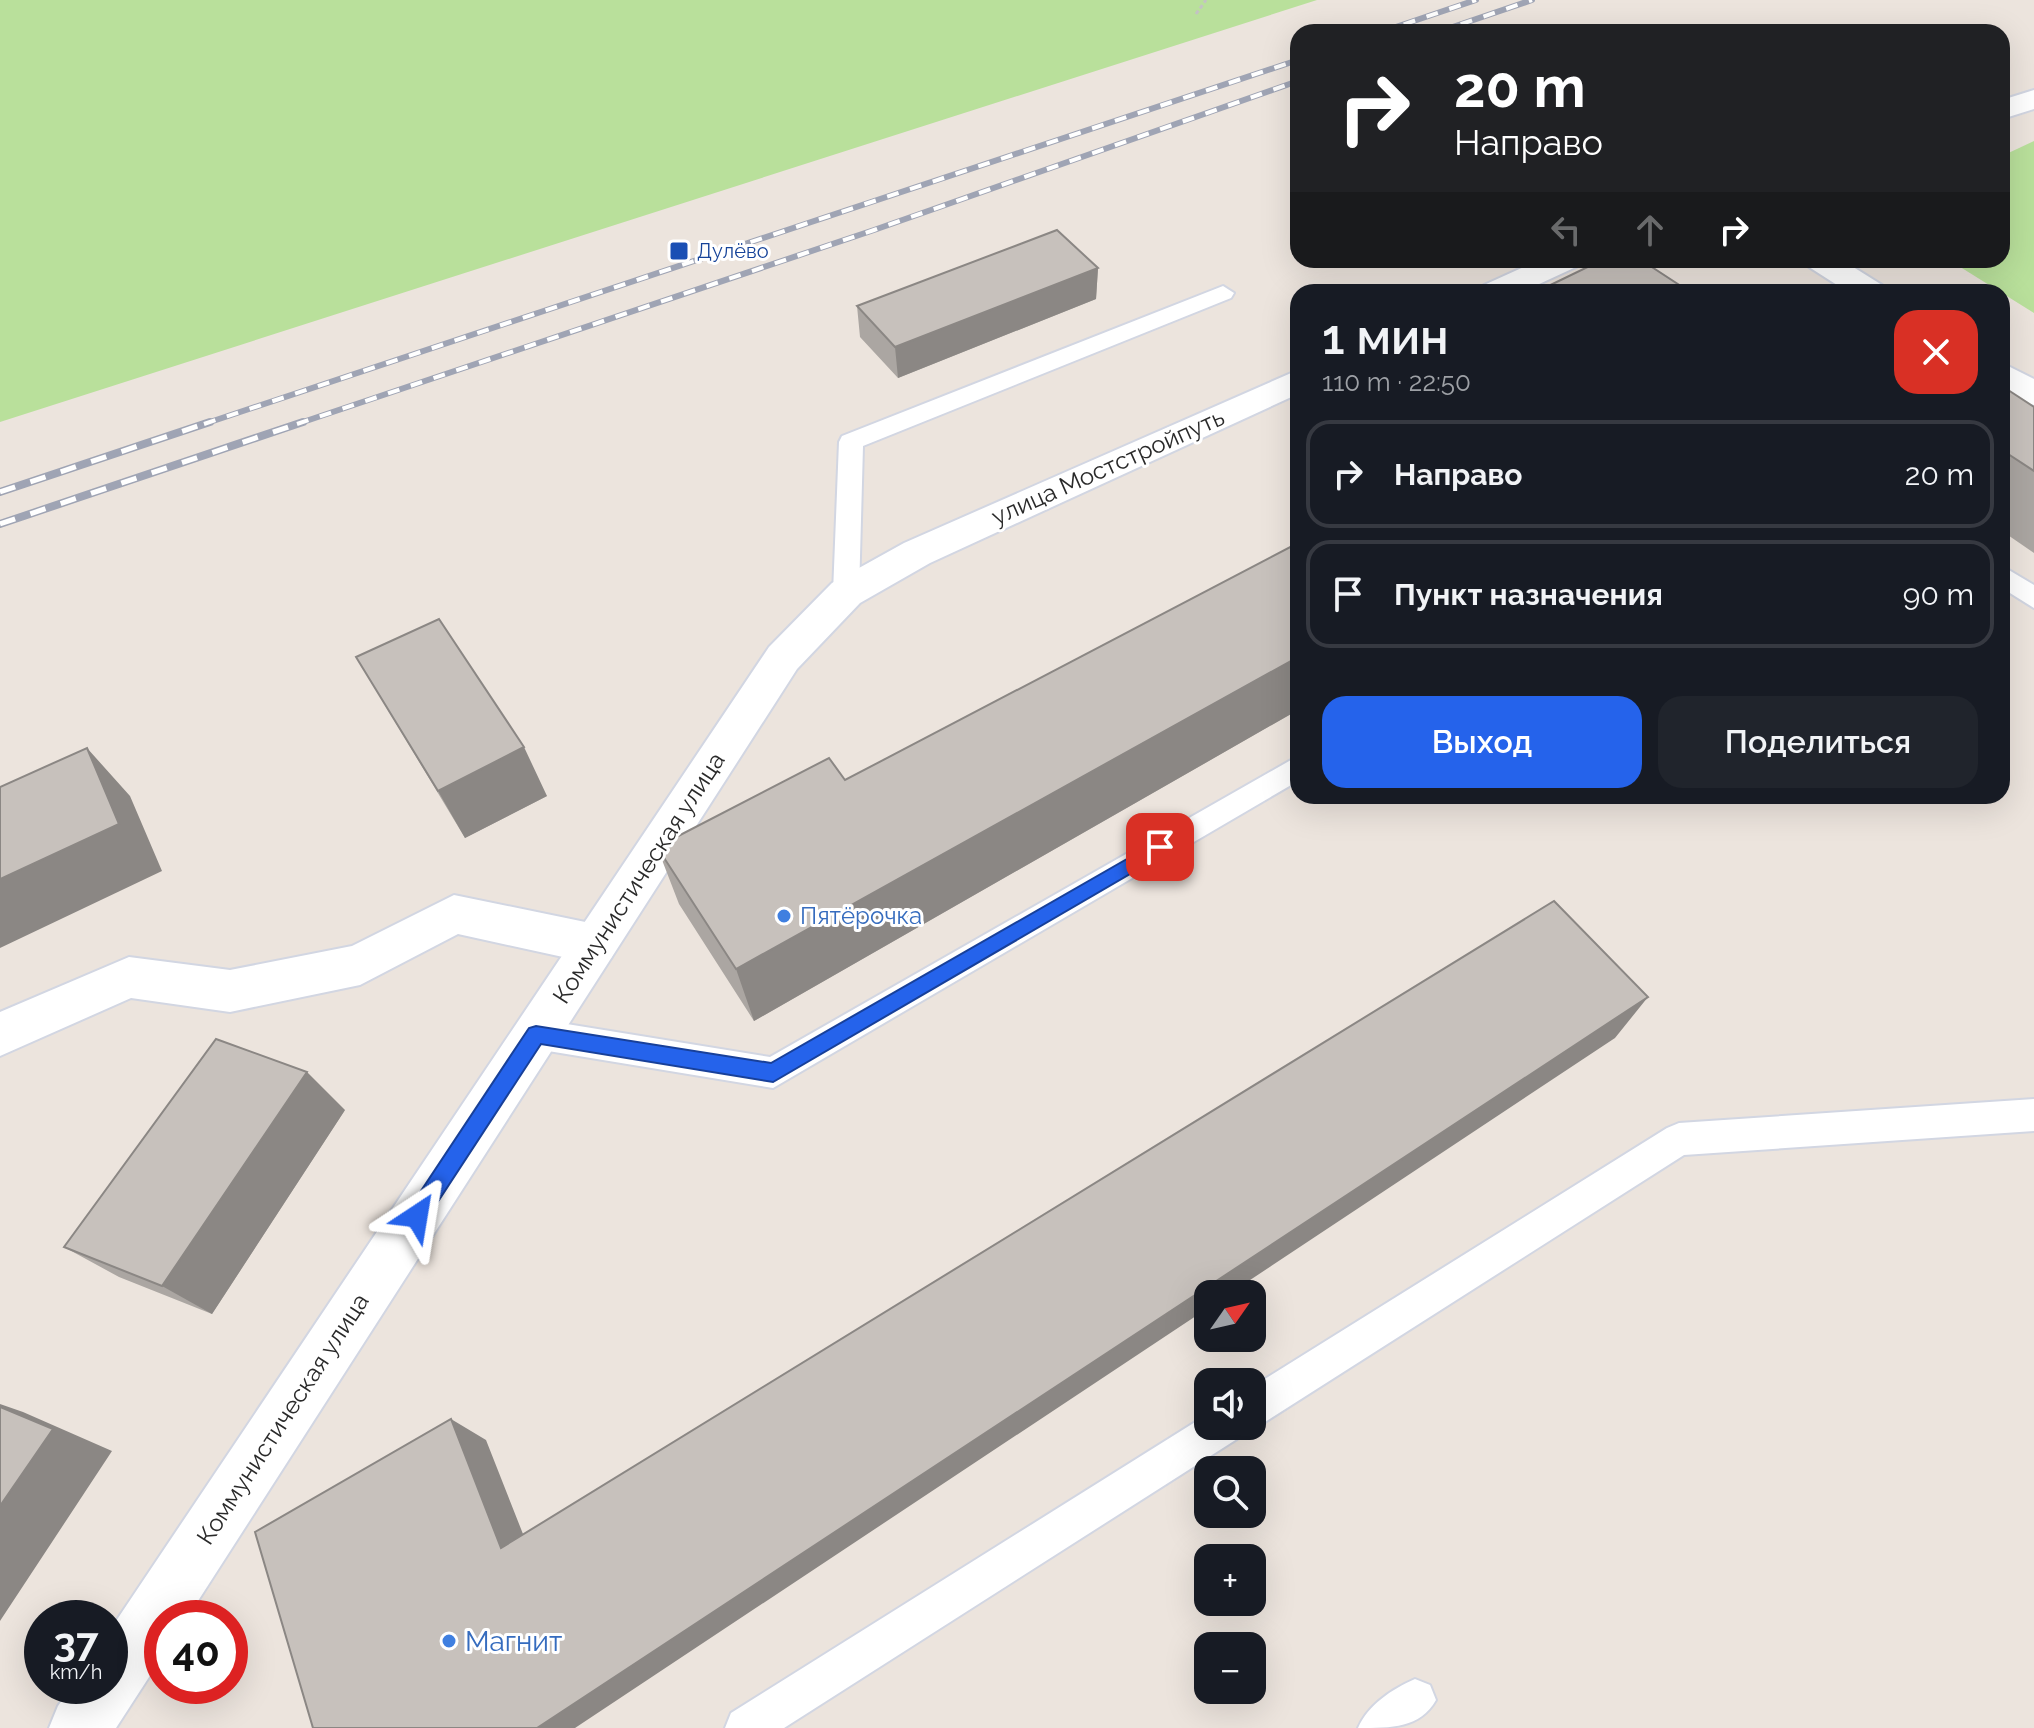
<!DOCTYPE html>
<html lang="ru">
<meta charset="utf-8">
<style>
body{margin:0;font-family:Raleway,sans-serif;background:#20242c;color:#f1f3f6;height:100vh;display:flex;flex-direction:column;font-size:30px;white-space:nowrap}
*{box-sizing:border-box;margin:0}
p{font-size:26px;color:#9ea1a6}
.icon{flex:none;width:44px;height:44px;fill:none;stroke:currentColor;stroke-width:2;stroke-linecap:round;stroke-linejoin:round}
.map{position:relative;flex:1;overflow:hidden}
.details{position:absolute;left:1290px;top:284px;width:720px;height:520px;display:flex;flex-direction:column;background:#171b24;border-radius:24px;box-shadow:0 8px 32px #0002}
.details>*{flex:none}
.hud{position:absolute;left:1290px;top:24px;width:720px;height:244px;border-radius:24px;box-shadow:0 8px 32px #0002;background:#202124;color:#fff;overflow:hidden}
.needle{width:52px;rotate:56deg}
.controls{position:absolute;left:1194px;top:1280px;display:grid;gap:16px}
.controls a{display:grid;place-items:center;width:72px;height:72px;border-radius:16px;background:#171b24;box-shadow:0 8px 32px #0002;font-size:40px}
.speed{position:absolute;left:24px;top:1600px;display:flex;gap:16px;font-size:40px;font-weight:700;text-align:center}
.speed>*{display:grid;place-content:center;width:104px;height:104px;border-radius:50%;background:#171b24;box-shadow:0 8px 32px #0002;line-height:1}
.speed small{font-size:20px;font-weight:400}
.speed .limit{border:12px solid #d22;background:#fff;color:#111}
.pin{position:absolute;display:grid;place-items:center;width:68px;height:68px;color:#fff;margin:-34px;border-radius:16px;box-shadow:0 4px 12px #0006}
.me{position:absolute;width:88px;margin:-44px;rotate:33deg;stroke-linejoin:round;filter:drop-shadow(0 0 6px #0008)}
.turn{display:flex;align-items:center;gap:28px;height:168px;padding:0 32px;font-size:36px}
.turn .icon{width:104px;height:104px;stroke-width:2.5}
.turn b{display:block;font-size:56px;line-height:68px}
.lanes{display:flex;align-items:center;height:76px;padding:0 32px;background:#0003;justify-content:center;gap:40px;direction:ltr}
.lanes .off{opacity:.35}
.round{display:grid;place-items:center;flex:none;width:84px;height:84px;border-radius:24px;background:#20242c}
.summary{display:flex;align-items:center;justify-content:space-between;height:136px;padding:0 32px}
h1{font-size:48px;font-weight:600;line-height:60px}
.primary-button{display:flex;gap:16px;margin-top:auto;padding:16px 32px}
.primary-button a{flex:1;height:92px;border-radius:24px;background:#2563eb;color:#fff;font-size:32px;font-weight:600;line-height:92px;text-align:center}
.primary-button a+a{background:#20242c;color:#f1f3f6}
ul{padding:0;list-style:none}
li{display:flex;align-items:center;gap:24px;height:108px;margin:0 16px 12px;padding:0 16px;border:4px solid #363941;border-radius:24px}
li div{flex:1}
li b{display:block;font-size:30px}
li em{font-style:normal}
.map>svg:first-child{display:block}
.green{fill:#b9e09b}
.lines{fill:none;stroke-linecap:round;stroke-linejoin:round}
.lane-casing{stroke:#d2d6e2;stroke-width:4}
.street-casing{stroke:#d2d6e2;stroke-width:4}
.secondary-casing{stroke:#d2d6e2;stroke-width:4}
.path{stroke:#c3c3c3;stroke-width:3;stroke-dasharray:4 3;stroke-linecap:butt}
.lane{fill:#fff;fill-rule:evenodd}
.street{fill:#fff;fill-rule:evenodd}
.secondary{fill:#fff;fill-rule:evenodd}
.rail-far1-casing{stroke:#9fa4b4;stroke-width:6}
.rail-casing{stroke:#9fa4b4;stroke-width:8}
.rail-far1{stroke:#fff;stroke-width:4;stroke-dasharray:12;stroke-linecap:butt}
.rail{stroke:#fff;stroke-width:5;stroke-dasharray:16;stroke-linecap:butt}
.wall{fill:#aba6a2}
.shaded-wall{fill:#8b8784}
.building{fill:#c7c1bc;stroke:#8b8784;stroke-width:2}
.route{fill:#2563eb;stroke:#184099;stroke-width:2}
.transit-dot{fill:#1a4fb4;stroke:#fff;stroke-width:3}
.shop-dot{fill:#3f7fe0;stroke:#fff;stroke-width:3}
.labels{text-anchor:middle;stroke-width:6;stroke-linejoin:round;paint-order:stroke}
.far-transit-label{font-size:20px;fill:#164399;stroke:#fff;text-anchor:start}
.street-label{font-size:24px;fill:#2a2a2a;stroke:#fff}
.shop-label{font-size:24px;fill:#366cbe;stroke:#fff;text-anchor:start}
.near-shop-label{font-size:28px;fill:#366cbe;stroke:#fff;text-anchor:start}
</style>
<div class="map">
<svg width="2034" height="1728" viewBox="0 0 2034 1728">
<rect width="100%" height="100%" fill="#ece4dd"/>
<path class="green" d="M0,0H1317L0,422Z
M2034,141V313L1949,260H2002V156Z"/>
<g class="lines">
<g class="lane-casing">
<path id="lane" d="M1223,286L1234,293L1231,298L863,446L859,593L855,600L846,603L837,600L833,593L839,442L842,436Z
M2002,566L2034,585V608L2002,588Z
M1298,756V781L773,1088L536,1049L525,1044L520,1034L525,1024L536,1019L770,1057Z
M2034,1099V1131L1684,1155L1265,1422L1252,1428L1248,1426H1252V1387L1667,1128L1679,1123Z
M1208,1414V1426H1243L1237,1439L784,1728H725L731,1713Z
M1415,1679L1430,1685L1436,1700C1420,1728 1392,1728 1358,1728C1368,1705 1392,1689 1415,1679Z"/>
</g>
<g class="street-casing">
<path id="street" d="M454,895L595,924L611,930L618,944L611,958L595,964L458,934L360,985L230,1012L131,998L0,1056V1012L129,957L230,970L352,946Z"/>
</g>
<g class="secondary-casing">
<path id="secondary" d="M2034,90V109L2002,119V100Z
M1539,260H1581L1576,267L1522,292H1479L1484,285Z
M1804,260H1842L1882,285L1887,292H1848L1809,267Z
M2002,363L2034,379V405L2022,402L2002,389Z
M1298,370V394L930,563L860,603L797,669L187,1618H162V1657L116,1728H49L58,1706L72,1686H110V1630L769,647L832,583L904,543Z"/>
</g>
<path class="path" d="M1196,14L1206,0"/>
<use href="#lane" class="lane"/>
<use href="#street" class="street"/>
<use href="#secondary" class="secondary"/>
<g class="rail-far1-casing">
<path id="rail-far1" d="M1381,32L1476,0
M1438,32L1532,0
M204,424L1298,60
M297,424L874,230L1298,81"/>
</g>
<g class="rail-casing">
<path id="rail" d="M0,492L210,422
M0,524L303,422"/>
</g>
<use href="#rail-far1" class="rail-far1"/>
<use href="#rail" class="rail"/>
</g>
<path class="wall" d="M1098,268L1096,299L898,378L860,337L857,306Z
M2002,386L2034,407V553L2002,531Z
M1298,543V710L754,1021L679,904L657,847L845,780Z
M356,657L547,796L465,838Z
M345,1110L212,1314L119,1277L64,1247Z"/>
<path class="shaded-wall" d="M1098,268L1096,299L898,378L895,347Z
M1298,657V710L754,1021L736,969Z
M524,747L547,796L465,838L438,791Z
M87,748L130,796L162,871L0,948V879Z
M1648,997L1615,1038L1229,1294H1208V1308L575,1728H537Z
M307,1072L345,1110L212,1314L162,1286Z
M0,1404L23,1412L112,1451L0,1621Z
M451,1419L486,1440L534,1562L501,1548Z"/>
<path class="building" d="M1057,230L1098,268L895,347L857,306Z
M1602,260H1641L1690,292H1536Z
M2002,386L2034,407V471L2002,450Z
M1298,543V657L736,969L657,847L829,758L845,780Z
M439,619L524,747L438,791L356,657Z
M87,748L119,824L0,879V787Z
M1554,901L1648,997L537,1728H313L255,1532L451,1419L501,1548Z
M216,1039L307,1072L162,1286L64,1247Z
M0,1407L53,1429L0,1506Z"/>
<path class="route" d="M1160,840L1166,842L1169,847L1166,853L773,1082L541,1044L424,1223L417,1226L409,1223L406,1216L409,1209L529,1028L536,1026L771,1063Z"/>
<rect class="transit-dot" x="669" y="241" width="20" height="20" rx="4"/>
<g class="shop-dot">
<circle cx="784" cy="916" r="8"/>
<circle cx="449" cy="1641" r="8"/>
</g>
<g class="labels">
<g class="far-transit-label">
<text x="697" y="258">Дулёво</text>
</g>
<g class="street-label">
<text transform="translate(1108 467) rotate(-24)" y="8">улица Мостстройпуть</text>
<text transform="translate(639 878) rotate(-57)" y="8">Коммунистическая улица</text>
<text transform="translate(283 1419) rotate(-57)" y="8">Коммунистическая улица</text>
</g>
<g class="shop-label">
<text x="800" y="924">Пятёрочка</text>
</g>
<g class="near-shop-label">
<text x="465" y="1651">Магнит</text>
</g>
</g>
</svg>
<div class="controls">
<a><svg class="needle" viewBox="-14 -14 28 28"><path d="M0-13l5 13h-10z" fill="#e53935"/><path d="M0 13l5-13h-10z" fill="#9ea1a6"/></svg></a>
<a><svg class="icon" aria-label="sound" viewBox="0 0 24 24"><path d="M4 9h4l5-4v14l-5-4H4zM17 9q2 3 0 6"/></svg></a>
<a><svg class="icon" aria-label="search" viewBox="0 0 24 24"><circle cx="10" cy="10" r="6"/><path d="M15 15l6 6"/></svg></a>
<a>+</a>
<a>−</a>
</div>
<div class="speed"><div>37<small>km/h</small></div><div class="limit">40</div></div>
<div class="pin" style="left:1160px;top:847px;background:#d93025"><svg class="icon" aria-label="arrive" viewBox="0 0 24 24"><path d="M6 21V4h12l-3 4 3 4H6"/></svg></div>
<svg class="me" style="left:417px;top:1216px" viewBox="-20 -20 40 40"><path d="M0-17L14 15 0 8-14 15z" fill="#2563eb" stroke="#fff" stroke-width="4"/></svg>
<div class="hud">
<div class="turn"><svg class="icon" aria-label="right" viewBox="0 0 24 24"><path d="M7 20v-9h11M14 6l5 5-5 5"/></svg><div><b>20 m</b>Направо</div></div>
<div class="lanes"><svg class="icon off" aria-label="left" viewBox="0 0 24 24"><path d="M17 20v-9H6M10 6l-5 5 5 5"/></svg><svg class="icon off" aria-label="ahead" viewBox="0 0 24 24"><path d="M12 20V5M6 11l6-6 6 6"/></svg><svg class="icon" aria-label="right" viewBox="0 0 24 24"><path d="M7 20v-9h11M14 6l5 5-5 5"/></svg></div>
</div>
<section class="details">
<div class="summary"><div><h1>1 мин</h1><p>110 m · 22:50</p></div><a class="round" style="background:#d93025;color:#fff"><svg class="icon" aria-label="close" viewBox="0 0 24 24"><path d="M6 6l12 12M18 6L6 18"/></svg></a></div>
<ul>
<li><svg class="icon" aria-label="right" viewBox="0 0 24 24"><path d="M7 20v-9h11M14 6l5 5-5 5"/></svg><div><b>Направо</b></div><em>20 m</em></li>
<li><svg class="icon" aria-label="arrive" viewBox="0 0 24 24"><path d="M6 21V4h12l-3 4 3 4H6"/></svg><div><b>Пункт назначения</b></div><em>90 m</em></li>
</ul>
<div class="primary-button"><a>Выход</a><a>Поделиться</a></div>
</section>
</div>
